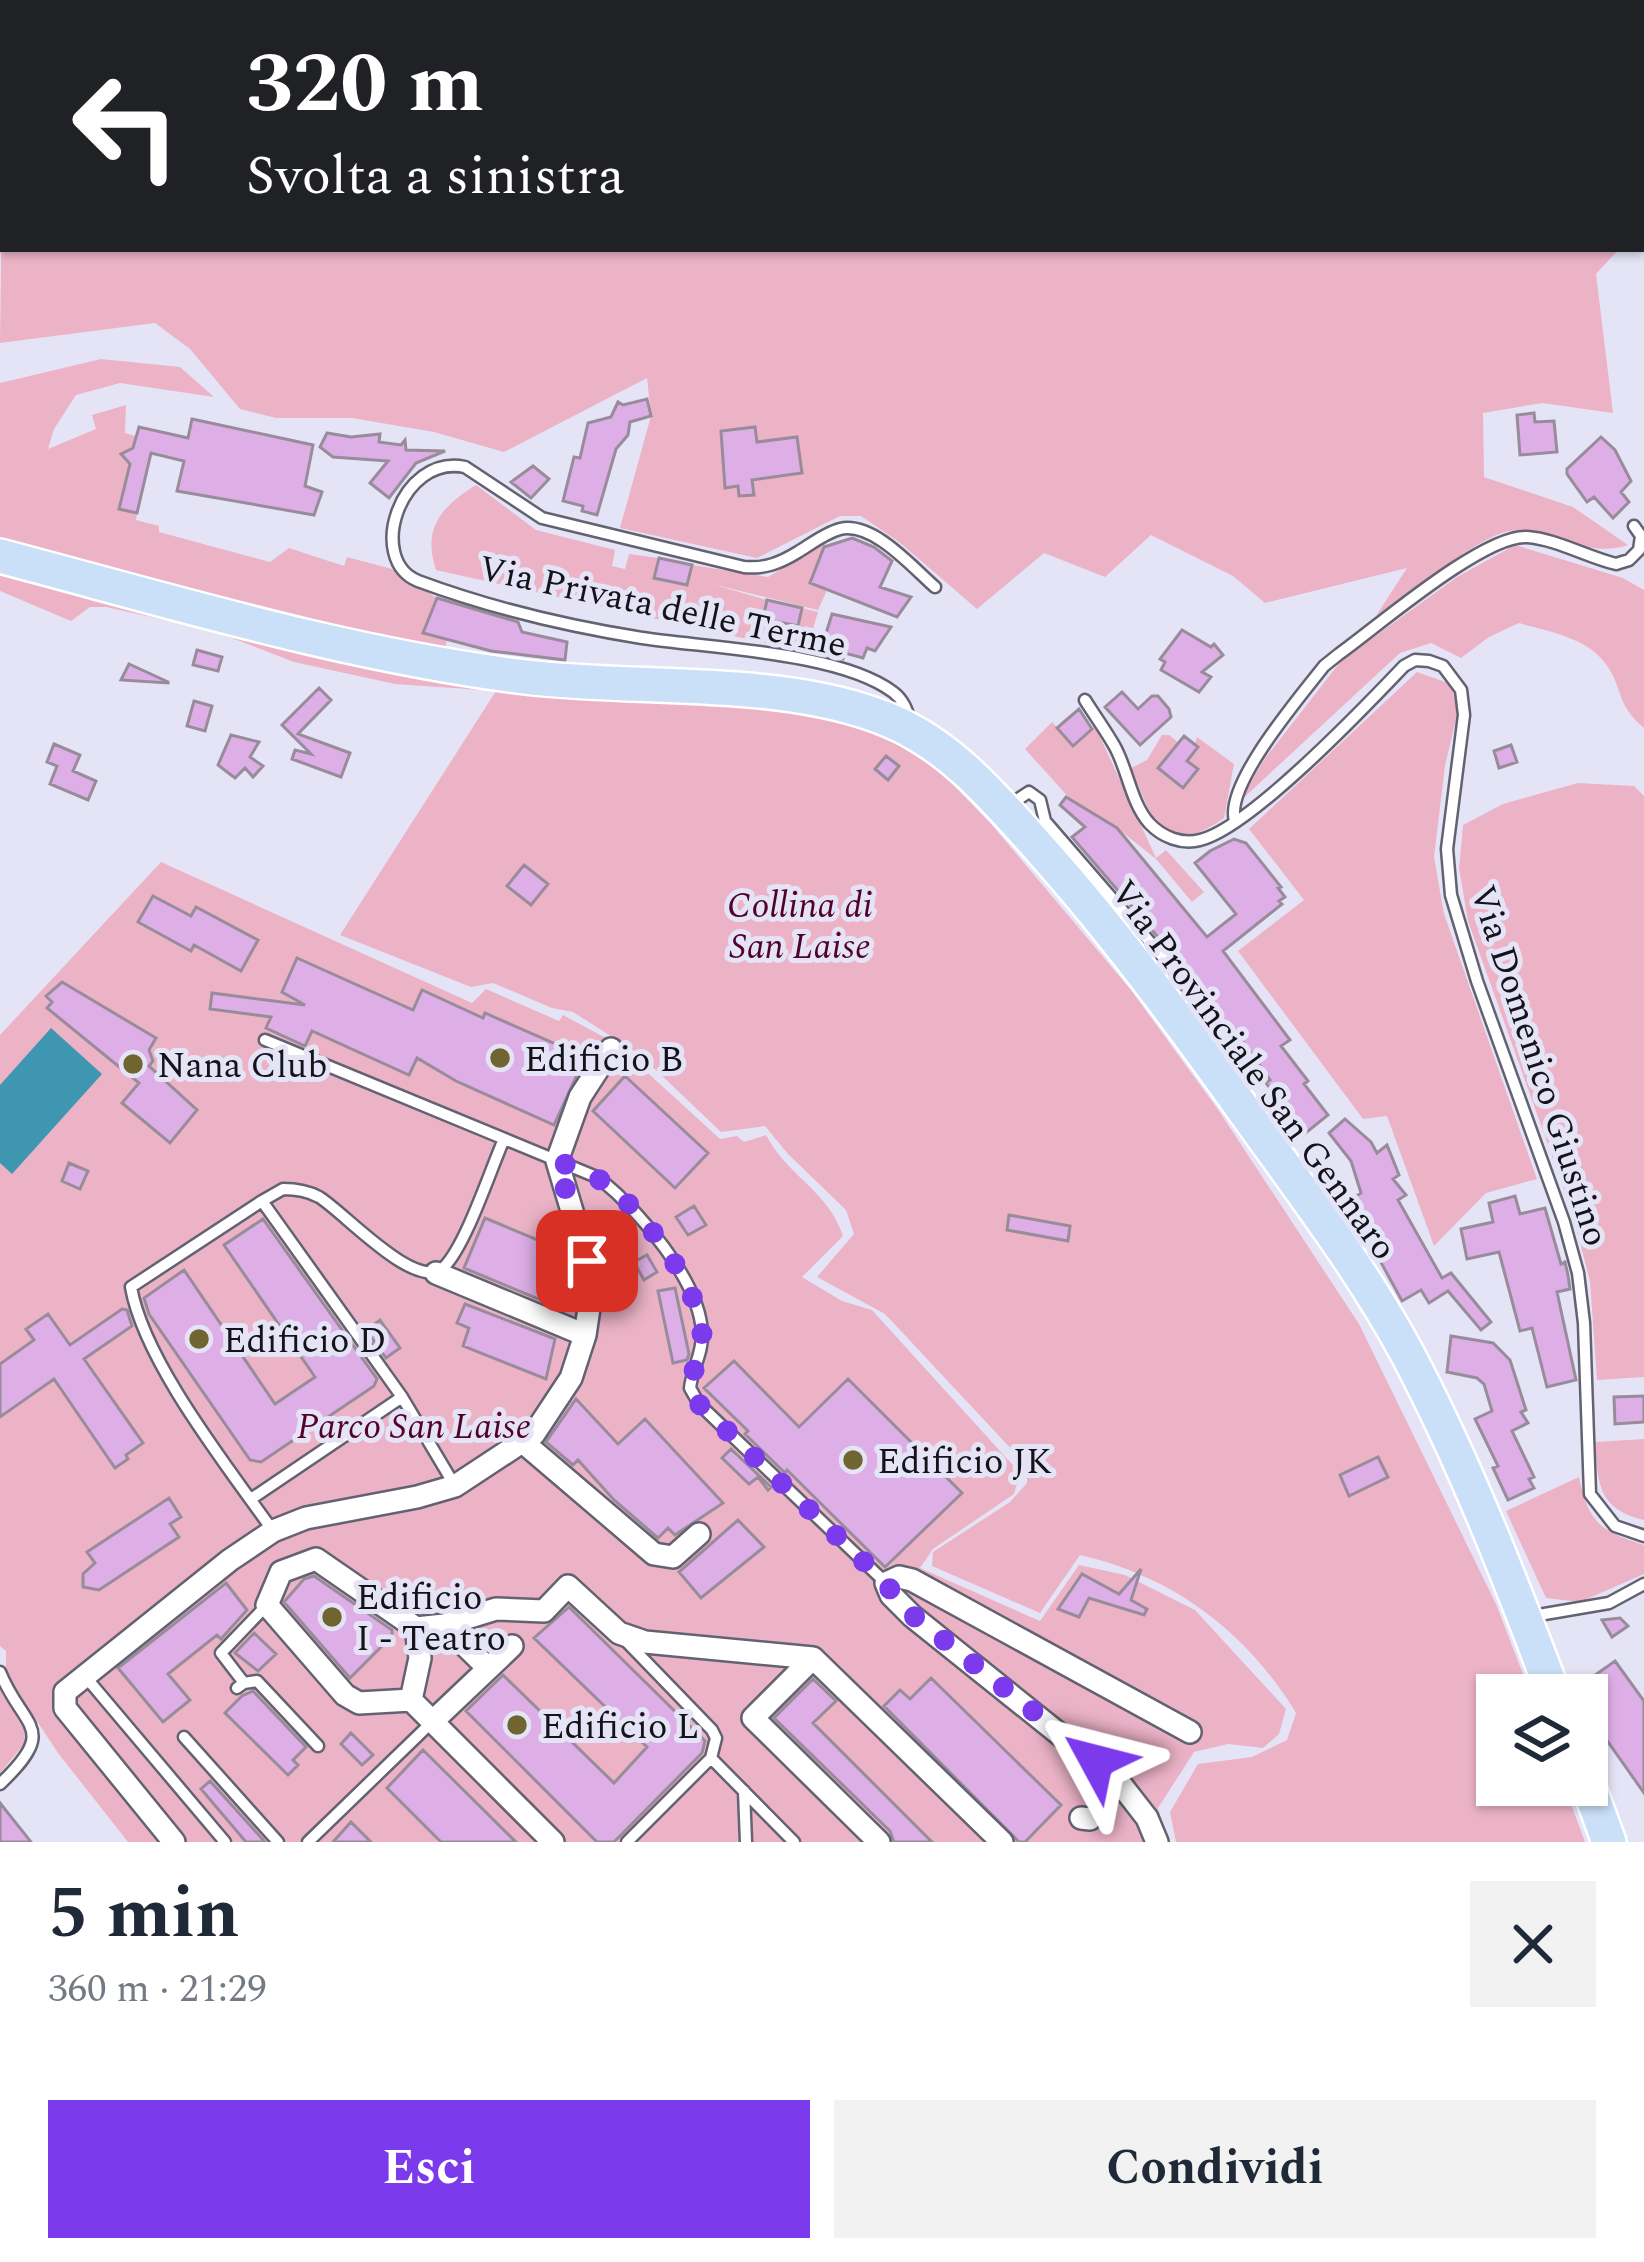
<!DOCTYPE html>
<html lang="it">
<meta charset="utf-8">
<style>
body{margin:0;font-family:Spectral,serif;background:#f2f2f3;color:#1f2937;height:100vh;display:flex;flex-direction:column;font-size:45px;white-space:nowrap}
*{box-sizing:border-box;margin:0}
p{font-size:39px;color:#747a83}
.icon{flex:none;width:66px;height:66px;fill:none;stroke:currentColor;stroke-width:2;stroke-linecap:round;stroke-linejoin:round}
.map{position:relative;height:1842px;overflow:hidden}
.details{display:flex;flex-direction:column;background:#fff;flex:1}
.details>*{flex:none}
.guide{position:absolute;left:0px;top:0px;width:1644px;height:252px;box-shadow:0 3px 9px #0004;background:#202124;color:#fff;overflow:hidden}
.controls{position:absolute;left:1476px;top:1674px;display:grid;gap:24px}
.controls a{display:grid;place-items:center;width:132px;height:132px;border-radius:0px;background:#fff;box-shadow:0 3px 9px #0004;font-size:60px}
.pin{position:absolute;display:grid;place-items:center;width:102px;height:102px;color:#fff;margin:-51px;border-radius:24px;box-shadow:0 6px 18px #0006}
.me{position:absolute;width:132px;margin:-66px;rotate:308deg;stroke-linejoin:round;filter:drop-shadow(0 0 9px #0008)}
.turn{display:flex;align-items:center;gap:42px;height:252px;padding:0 48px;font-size:54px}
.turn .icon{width:156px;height:156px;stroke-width:2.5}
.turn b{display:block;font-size:84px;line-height:102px}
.round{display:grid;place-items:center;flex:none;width:126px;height:126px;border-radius:0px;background:#f2f2f3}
.head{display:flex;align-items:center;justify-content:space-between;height:204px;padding:0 48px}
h1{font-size:72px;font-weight:700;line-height:90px}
.button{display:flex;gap:24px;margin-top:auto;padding:24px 48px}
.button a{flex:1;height:138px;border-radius:0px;background:#7c3aed;color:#fff;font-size:48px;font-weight:700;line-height:138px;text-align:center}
.button a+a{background:#f2f2f3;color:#1f2937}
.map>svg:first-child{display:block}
.built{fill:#dbdaf3}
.green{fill:#ecb3c7;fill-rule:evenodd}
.water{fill:#3f96b0}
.building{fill:#deafe6;stroke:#988c9a;stroke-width:3}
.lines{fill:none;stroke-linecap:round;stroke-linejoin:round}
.lane-casing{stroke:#636271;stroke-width:15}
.street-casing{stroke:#636271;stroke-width:26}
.primary-casing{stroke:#fff;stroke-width:38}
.lane{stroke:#fff;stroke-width:10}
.street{stroke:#fff;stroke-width:21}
.primary{stroke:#cadff8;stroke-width:33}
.route{stroke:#7c3aed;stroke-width:21;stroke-dasharray:0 37.8}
.poi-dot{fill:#706431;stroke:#e5e4f6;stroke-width:4.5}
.labels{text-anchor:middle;stroke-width:10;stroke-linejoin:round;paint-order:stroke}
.street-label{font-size:36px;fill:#131319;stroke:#e5e4f6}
.park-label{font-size:36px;font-style:italic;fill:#53002d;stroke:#e5e4f6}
.poi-label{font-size:36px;fill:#131319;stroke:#e5e4f6;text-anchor:start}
</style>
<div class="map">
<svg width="1644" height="1842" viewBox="0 0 1644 1842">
<rect width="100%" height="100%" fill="#e5e4f6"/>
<path class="built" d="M0,0H92L3,3L0,124Z"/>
<path class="green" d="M639,0H911L636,3Z
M1141,0H1644V222L1641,225V3H1136Z
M3,123V249H1619L1596,274L1613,413L1542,403L1483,413L1484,477L1573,507L1628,545C1589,559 1552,529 1510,531C1486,532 1401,598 1376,616L1407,568L1265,603L1233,576L1151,535L1105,577L1044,553L977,609L899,542L861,516H840L757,558L620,528L651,416L647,378L504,452L434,432L352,418H276L240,409L190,349L155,323L0,343ZM754,427L757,442L797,437L802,473L752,480L753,495L740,496L738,486L725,488L721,432Z
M101,359L180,367L214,397L120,383L76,395L54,429L48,449L96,429L92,415L126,405L125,433L136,436L133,450L124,454L130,461L120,509L137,513L136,520L159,526V532L270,562L289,548L344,566L347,557L392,569L437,598L447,639L445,650L424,654L0,544V383Z
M476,485L536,530L615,550L612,566L625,569L629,554L659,558L655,578L687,585L692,565L768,577L826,542L810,583L827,590L818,610L712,584L767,600L764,619L797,626L802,608L818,612L806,652L436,570C422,528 441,507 476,485Z
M1515,545L1623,578L1644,590V728C1615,704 1624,688 1605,663C1586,637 1547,631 1519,623L1489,637L1461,658L1431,643L1400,653L1238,803L1266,757L1341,661L1457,577Z
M0,566L444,672L497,691L782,710L838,719L890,740L940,771L992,825L1131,990L1219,1111L1359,1324L1496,1604L1531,1695H1497V1785H1564L1585,1842H1176L1170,1812L1198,1764L1252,1757L1287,1740L1296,1713C1247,1632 1173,1576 1080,1555L1040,1613L932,1566L933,1552L1010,1502L1027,1483V1466L885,1314L817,1277L854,1234L846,1210L788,1154L765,1126L721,1132L639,1054L573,1012L552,1008L493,983L471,987L340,935L496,691L395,684L294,662L211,630L106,607H90L71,621L0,591ZM1009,1216L1070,1226L1068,1240L1007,1230ZM1378,1457L1387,1478L1349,1495L1340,1476Z
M1417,672L1451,684L1458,711L1445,766L1434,857L1444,914L1537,1179L1486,1193L1434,1246L1387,1116L1363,1119L1238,951L1304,900L1249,829Z
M1052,722L1073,745L1095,726L1156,858L1166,850L1204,892L1192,902L1156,859L1117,828L1073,802L1025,749Z
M1162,735H1169L1192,753L1197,737L1234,764L1224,818C1163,861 1153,821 1131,768L1147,760Z
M1578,783L1634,786L1644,796V1377L1597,1380L1590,1281L1572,1212L1468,921L1459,868L1463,825L1503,804Z
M161,862L472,1003L486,989L559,1021L563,1015L615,1043L720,1139L737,1136L744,1142L766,1135C788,1177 828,1190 843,1236L802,1277L842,1301L872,1310L1020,1473L1014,1494L933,1549L920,1568L1040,1621L1079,1565L1125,1575L1195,1610L1286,1709L1279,1734L1263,1748L1228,1744L1194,1752L1158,1808L1168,1842H128L58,1753L6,1674V1651L0,1646V1035Z
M1644,1439V1520C1598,1509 1598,1484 1595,1442Z
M1579,1477C1589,1523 1600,1531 1644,1545V1574L1580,1602L1546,1598L1506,1511Z
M0,1685L24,1723L25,1743L0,1773Z"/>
<path class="water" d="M51,1028L102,1074L12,1174L0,1163V1085Z"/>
<path class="building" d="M647,399L651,416L630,422L628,435L616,449L597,515L582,511L583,506L563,501L574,457L580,458L588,423L611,417L618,402L623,405Z
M1534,413L1535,422L1554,421L1557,452L1520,455L1517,415Z
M192,419L313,445L305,486L322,492L314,515L177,491L184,461L151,453L137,513L119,509L130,464L121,454L133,448L139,427L188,438Z
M755,427L757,442L797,437L802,473L752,480L754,495L739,496L738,486L725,488L721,431Z
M327,433L351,437L380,434L379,442L401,445L405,440L406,450L445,451L416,463L389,498L370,483L388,461L333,457L320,447Z
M1601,437L1615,450L1631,481L1621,492L1629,502L1613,518L1594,497L1587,502L1567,474V469Z
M533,466L549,479L531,498L511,482Z
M852,538L874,547L892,561L880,587L911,597L897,617L810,583L824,547Z
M659,558L692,565L687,585L654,578Z
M437,598L518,622L522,632L567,642L565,660L491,651L423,633Z
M767,600L802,608L798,626L763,619Z
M832,614L891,627L875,651L867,648L863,658L845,653L843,659L820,653Z
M1182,630L1211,647L1214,644L1223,655L1202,672L1211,677L1199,692L1161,670L1165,662L1160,659Z
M197,650L222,657L218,671L193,665Z
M129,664L168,682V683L121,680Z
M319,688L331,700L298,734L350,753L341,777L292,759L295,750L311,754L282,725Z
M1122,692L1138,709L1152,696H1158L1169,709L1171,717L1140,745L1105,707Z
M194,701L212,706L205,731L187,726Z
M1079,709L1092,729L1073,746L1057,728Z
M231,735L259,742L250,757L263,766L253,777L245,768L235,778L218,765Z
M1184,736L1198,747L1187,761L1198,769L1183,788L1158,768Z
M54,744L80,755L73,771L96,781L88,800L50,784L57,766L47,762Z
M1511,745L1517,762L1499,768L1494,751Z
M886,756L899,766L888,780L875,769Z
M1066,797L1117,828L1207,937L1236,914L1195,863L1210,851L1234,839L1246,843L1281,887L1278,888L1285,897L1279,901L1282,904L1223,951L1290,1040L1281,1046L1308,1081L1304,1084L1328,1115L1302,1136L1280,1109L1284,1106L1266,1083L1270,1080L1244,1043L1239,1047L1199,991L1188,999L1178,985L1189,976L1181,964L1072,837L1085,827L1060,805Z
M524,865L548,884L531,905L507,886Z
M153,896L191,916L196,907L258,940L241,971L194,945L191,951L138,922Z
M297,958L413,1010L422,990L483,1018L485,1013L585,1057L554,1125L456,1081L417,1058L409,1075L312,1031L305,1046L266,1028L271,1017L210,1009L212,993L305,1005L282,992Z
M62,982L156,1038L149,1050L153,1061L149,1066L197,1110L170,1143L122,1103L139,1083L47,1008L52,1002L46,996Z
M625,1076L708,1153L675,1188L593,1111Z
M1345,1119L1371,1142L1377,1153L1387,1145L1399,1175L1393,1179L1406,1195L1398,1200L1442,1278L1451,1273L1491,1322L1481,1330L1448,1291L1429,1303L1421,1290L1402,1301L1348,1202L1361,1193L1351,1161L1329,1133Z
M69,1163L88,1171L80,1189L62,1181Z
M1515,1196L1520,1214L1545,1208L1561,1264L1565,1262L1568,1275L1570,1289L1557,1292L1576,1380L1547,1387L1532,1328L1520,1331L1499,1252L1467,1259L1461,1229L1493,1222L1489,1203Z
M694,1206L706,1225L688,1235L676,1217Z
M1009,1215L1070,1226L1068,1241L1007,1230Z
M485,1218L564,1251L543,1301L464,1268Z
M263,1219L377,1379L374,1386L261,1462L250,1460L149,1314L144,1298L184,1270L275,1404L315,1377L224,1245Z
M647,1255L657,1272L644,1280L634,1262Z
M675,1288L689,1354L687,1360L673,1363L658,1291Z
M465,1304L555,1339L546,1379L463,1346L469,1328L457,1323Z
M122,1309L127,1310L132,1326L84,1359L143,1443L126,1455L128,1459L115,1468L54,1379L0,1417V1364L34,1340L26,1329L48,1314L70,1345Z
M380,1320L400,1348L386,1358L366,1330Z
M1451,1336L1493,1343L1510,1360L1526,1410L1521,1412L1528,1423L1512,1431L1534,1477L1529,1479L1534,1488L1508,1500L1493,1468L1498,1466L1475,1419L1492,1411L1484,1384L1477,1378L1447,1372Z
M734,1361L799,1427L848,1379L962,1493L885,1567L787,1470L785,1473L745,1434L748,1431L704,1388Z
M1644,1396V1422L1615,1424L1614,1397Z
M576,1399L618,1444L645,1419L723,1503L675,1535L668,1528L658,1538L614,1500L578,1460L573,1465L546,1442Z
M731,1449L771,1487L768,1490L758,1477L749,1484L722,1458Z
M1378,1457L1388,1477L1349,1496L1340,1475Z
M169,1498L181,1517L170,1524L179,1537L99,1590L83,1587V1574L95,1563L87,1552Z
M738,1520L764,1547L701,1598L679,1572Z
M1141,1569L1131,1600L1147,1609L1144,1615L1089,1598L1079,1617L1058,1609L1082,1574L1119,1594Z
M314,1576L392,1630V1636L350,1678L284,1602L304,1579Z
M226,1583L247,1610L221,1639L217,1635L168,1674L190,1700L163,1722L118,1668Z
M569,1607L705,1741L702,1753L614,1842H597L466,1711L503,1675L614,1783L647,1747L534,1638Z
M1620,1618L1628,1626L1612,1637L1602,1620Z
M254,1633L276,1654L258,1671L235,1653Z
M1615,1661L1644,1701V1793L1587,1712V1695H1575L1574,1690Z
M931,1678L1061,1805L1025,1842H1019L884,1706L900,1690L910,1699Z
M813,1679L836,1701L813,1723L932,1842H894L890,1831L774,1718Z
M253,1691L306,1747L293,1760L298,1765L288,1775L225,1713L242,1696Z
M351,1733L373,1755L362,1765L341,1744Z
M423,1750L516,1842H441L387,1788Z
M210,1781L265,1842H246L201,1789Z
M0,1803L31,1842H0Z
M351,1822L371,1842H333Z"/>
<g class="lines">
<g class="lane-casing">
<path id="lane" d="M992,3L996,0
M1085,700C1095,716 1106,731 1115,747C1128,771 1131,802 1149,823C1162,837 1182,845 1200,840C1250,828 1365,707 1404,666L1415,660L1429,661L1443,666L1461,690L1464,715L1447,849L1451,895L1477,981L1564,1222L1578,1273L1584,1323L1590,1494L1615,1526L1644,1536
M911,723C907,711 904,700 893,692C840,652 708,648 642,638C567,626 488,607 418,581C366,560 400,454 465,467L542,518L744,567C765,569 780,563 798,552C811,544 825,533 840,529C873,521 913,568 935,587
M1006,807L1029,792L1040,800L1045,821L1174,970
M1235,821C1224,785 1300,697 1324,666L1339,654C1377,627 1484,534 1527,537C1556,539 1587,557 1616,564L1629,560L1639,550L1641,536L1634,526
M265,1040L599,1178C638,1210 700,1280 702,1333C703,1353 692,1369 690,1388L699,1404L886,1583
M262,1201L283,1189C295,1189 308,1191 319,1197C343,1211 417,1294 444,1267C466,1245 490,1171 504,1139
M402,1397L455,1486
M251,1499L402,1397L262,1201L131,1287C144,1362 228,1467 273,1531
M1527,1617L1609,1603L1644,1584
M625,1640L712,1730L716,1738L711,1758
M0,1672C23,1729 60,1727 0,1784
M84,1675L225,1842
M244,1683L257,1681L318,1746
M237,1688L244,1683L221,1653L267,1605
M184,1737L278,1842
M744,1791L746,1842
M308,1842L432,1722
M627,1842L711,1758L794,1842"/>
</g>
<g class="street-casing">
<path id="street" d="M920,3L926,0
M0,112H3
M436,1273L585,1335
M524,1443L654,1554L673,1557L699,1534
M444,1625L487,1667
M416,1628L444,1625L496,1609L544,1611L568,1586L619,1633L645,1642L813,1658L1002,1842
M813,1658L753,1718L879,1842
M411,1700L420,1658L416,1628L316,1559L281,1572L267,1605L345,1695L359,1703L411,1700L553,1842
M432,1722L512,1646
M1081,1818L1090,1819
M174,1842L65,1708V1692L230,1560L273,1531L306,1518L417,1497L455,1486L534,1434L571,1378L585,1335L591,1295L587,1261L557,1161L580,1097L611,1049
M1157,1842L1147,1818L1119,1782L912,1616L891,1595L886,1583L899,1577L912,1580L1190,1732"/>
</g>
<g class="primary-casing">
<path id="primary" d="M0,556C174,602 347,655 525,677C640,691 786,676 891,721C953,747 998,802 1042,851C1115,933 1179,1020 1243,1109C1300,1189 1362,1269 1408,1355C1466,1465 1510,1579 1554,1695
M1587,1782L1609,1842"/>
</g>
<use href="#lane" class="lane"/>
<use href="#street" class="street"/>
<use href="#primary" class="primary"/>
</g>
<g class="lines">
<path class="route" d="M587,1261L557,1161C571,1167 588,1171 600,1180C639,1204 700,1287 702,1334C703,1353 692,1369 690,1388L699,1404L886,1583L901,1606L1096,1761"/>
</g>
<g class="poi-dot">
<circle cx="500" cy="1058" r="12"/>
<circle cx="133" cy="1064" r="12"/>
<circle cx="199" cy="1339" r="12"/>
<circle cx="853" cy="1460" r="12"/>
<circle cx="332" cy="1617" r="12"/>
<circle cx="517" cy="1725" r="12"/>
</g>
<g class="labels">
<g class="street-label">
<text transform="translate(663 605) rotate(12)" y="13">Via Privata delle Terme</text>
<text transform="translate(1541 1065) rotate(72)" y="13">Via Domenico Giustino</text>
<text transform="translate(1255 1069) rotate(54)" y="13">Via Provinciale San Gennaro</text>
</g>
<g class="park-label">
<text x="800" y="917">Collina di<tspan x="800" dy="41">San Laise</tspan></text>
<text x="414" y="1438">Parco San Laise</text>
</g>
<g class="poi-label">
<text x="524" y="1071">Edificio B</text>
<text x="157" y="1077">Nana Club</text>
<text x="223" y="1352">Edificio D</text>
<text x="877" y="1473">Edificio JK</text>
<text x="356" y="1609">Edificio<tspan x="356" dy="41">I - Teatro</tspan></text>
<text x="541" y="1738">Edificio L</text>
</g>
</g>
</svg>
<div class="controls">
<a><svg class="icon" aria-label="layers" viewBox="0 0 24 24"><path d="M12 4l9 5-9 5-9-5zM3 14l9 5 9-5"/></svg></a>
</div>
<div class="pin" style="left:587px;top:1261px;background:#d93025"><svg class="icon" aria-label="arrive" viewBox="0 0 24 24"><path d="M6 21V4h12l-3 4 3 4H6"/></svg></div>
<svg class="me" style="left:1096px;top:1761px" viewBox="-20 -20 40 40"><path d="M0-17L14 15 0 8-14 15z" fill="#7c3aed" stroke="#fff" stroke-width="4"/></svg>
<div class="guide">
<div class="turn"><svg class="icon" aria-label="left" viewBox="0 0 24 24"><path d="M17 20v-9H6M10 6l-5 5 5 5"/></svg><div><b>320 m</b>Svolta a sinistra</div></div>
</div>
</div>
<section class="details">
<div class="head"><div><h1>5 min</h1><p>360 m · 21:29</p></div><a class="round"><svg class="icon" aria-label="close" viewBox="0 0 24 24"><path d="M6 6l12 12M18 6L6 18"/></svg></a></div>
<div class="button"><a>Esci</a><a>Condividi</a></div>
</section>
